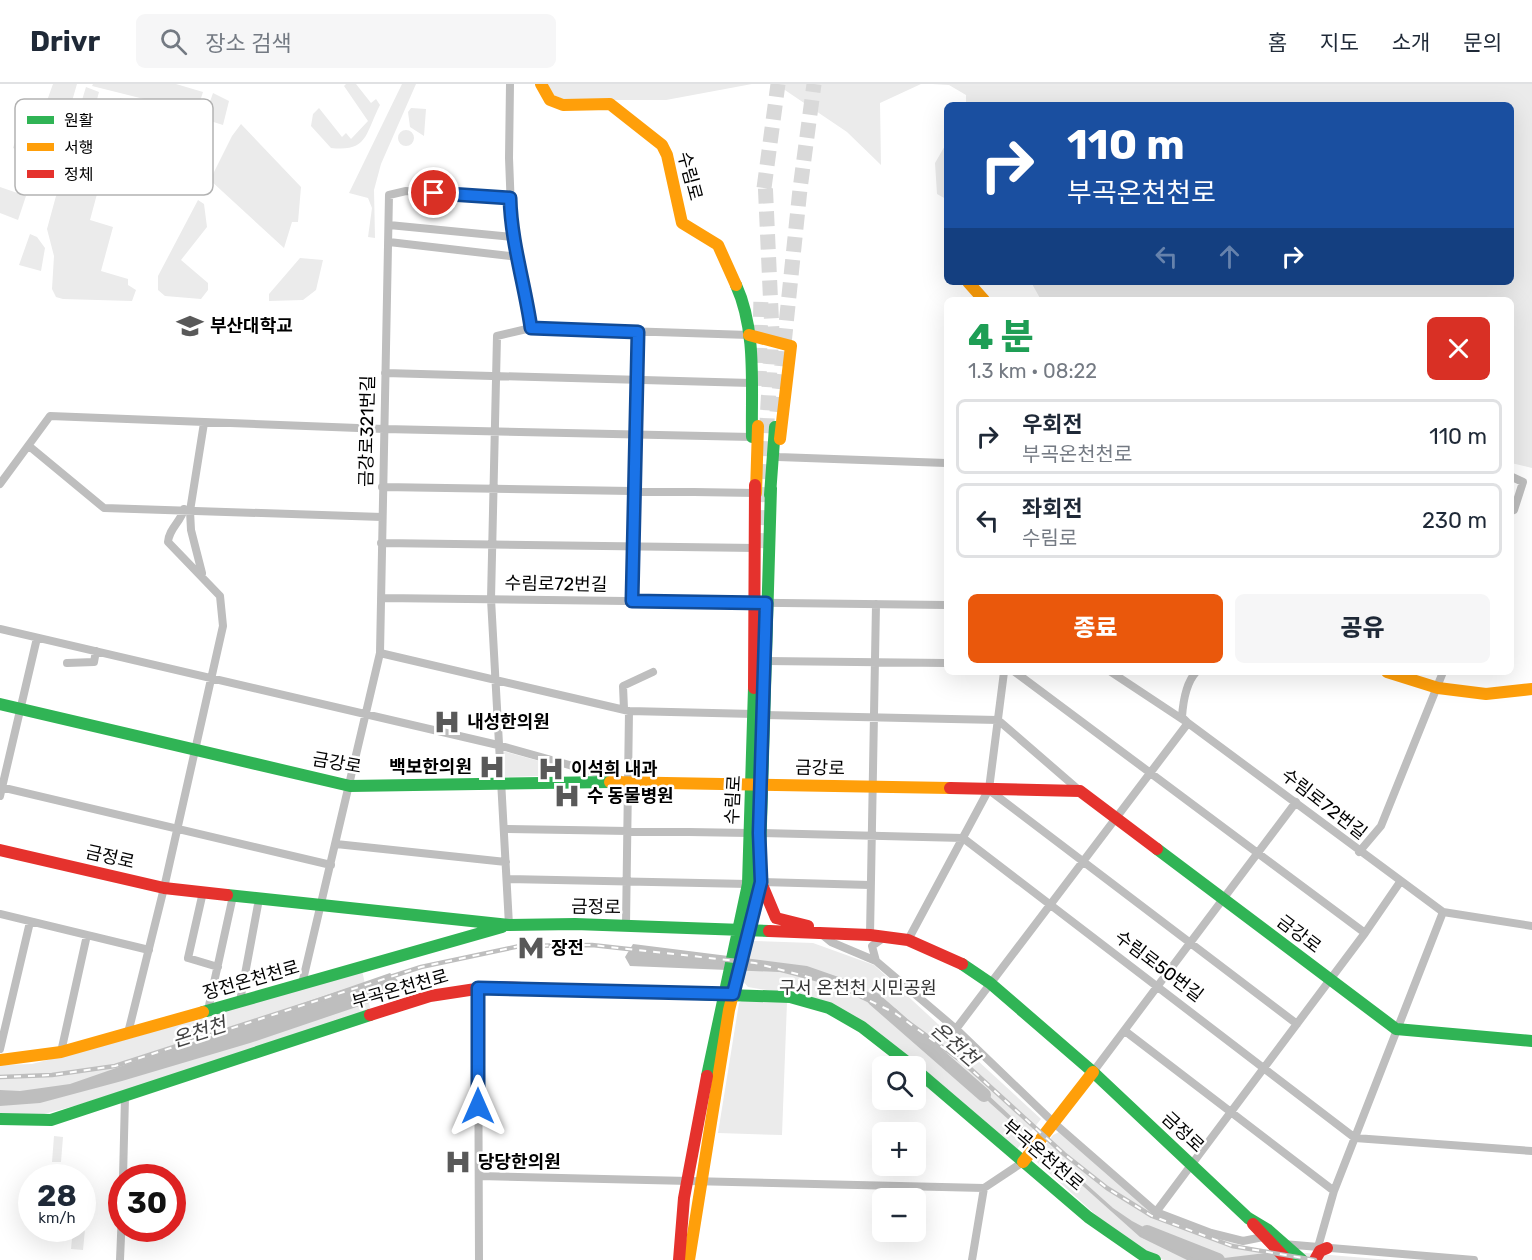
<!DOCTYPE html>
<html lang="ko">
<meta charset="utf-8">
<style>
body{margin:0;font-family:Rubik,"Noto Sans KR",sans-serif;background:#f6f6f7;color:#1f2937;height:100vh;display:flex;flex-direction:column;font-size:22px;white-space:nowrap}
*{box-sizing:border-box;margin:0}
p{font-size:20px;color:#747a83}
.icon{flex:none;width:33px;height:33px;fill:none;stroke:currentColor;stroke-width:2;stroke-linecap:round;stroke-linejoin:round}
.map{position:relative;flex:1;overflow:hidden}
.panel{position:absolute;left:944px;top:213px;width:570px;height:378px;display:flex;flex-direction:column;background:#fff;border-radius:9px;box-shadow:0 6px 24px #0002}
.panel>*{flex:none}
.banner{position:absolute;left:944px;top:18px;width:570px;height:183px;border-radius:9px;box-shadow:0 6px 24px #0002;background:#1a4fa0;color:#fff;overflow:hidden}
.fabs{position:absolute;left:872px;top:972px;display:grid;gap:12px}
.fabs a{display:grid;place-items:center;width:54px;height:54px;border-radius:9px;background:#fff;box-shadow:0 6px 24px #0002;font-size:30px}
.speed{position:absolute;left:18px;top:1080px;display:flex;gap:12px;font-size:30px;font-weight:700;text-align:center}
.speed>*{display:grid;place-content:center;width:78px;height:78px;border-radius:50%;background:#fff;box-shadow:0 6px 24px #0002;line-height:1}
.speed small{font-size:15px;font-weight:400}
.speed .limit{border:9px solid #d22;background:#fff;color:#111}
.pin{position:absolute;display:grid;place-items:center;width:51px;height:51px;color:#fff;margin:-26px;border:3px solid #fff;border-radius:50%;box-shadow:0 2px 6px #0007}
.me{position:absolute;width:66px;margin:-33px;rotate:0deg;stroke-linejoin:round;filter:drop-shadow(0 0 4px #0008)}
.turn{display:flex;align-items:center;gap:21px;height:126px;padding:0 24px;font-size:27px}
.turn .icon{width:78px;height:78px;stroke-width:2.5}
.turn b{display:block;font-size:42px;line-height:51px}
.lanes{display:flex;align-items:center;height:57px;padding:0 24px;background:#0003;justify-content:center;gap:30px;direction:ltr}
.lanes .off{opacity:.35}
.round{display:grid;place-items:center;flex:none;width:63px;height:63px;border-radius:9px;background:#f6f6f7}
.overview{display:flex;align-items:center;justify-content:space-between;height:102px;padding:0 24px}
h1{font-size:36px;font-weight:800;line-height:45px;color:#1e9e55}
.button{display:flex;gap:12px;margin-top:auto;padding:12px 24px}
.button a{flex:1;height:69px;border-radius:9px;background:#ea580c;color:#fff;font-size:24px;font-weight:800;line-height:69px;text-align:center}
.button a+a{background:#f6f6f7;color:#1f2937}
ul{padding:0;list-style:none}
li{display:flex;align-items:center;gap:18px;height:75px;margin:0 12px 9px;padding:0 12px;border:3px solid #e0e1e3;border-radius:9px}
li div{flex:1}
li b{display:block;font-size:22px}
li em{font-style:normal}
header{display:flex;align-items:center;gap:36px;box-sizing:border-box;height:84px;padding:0 30px;background:#fff;border-bottom:2px solid #e0e1e3}
header strong{font-size:28px}
nav{display:flex;gap:33px;margin-inline-start:auto;font-size:21px}
.search{width:420px;height:54px;background:#f6f6f7;display:flex;align-items:center;gap:15px;box-sizing:border-box;padding:0 21px;border-radius:9px;color:#747a83;font-size:22px}
.map>svg:first-child{display:block}
.green{fill:#ebebeb}
.water{fill:#bebebe}
.lines{fill:none;stroke-linecap:round;stroke-linejoin:round}
.river{stroke:#bebebe;stroke-width:14}
.highway-tunnel{stroke:#d9d9d9;stroke-width:15;stroke-dasharray:15 8;stroke-linecap:butt}
.street{stroke:#bebebe;stroke-width:8}
.fast{stroke:#30b455;stroke-width:12}
.slow{stroke:#ff9f0a;stroke-width:12}
.jam{stroke:#e5322d;stroke-width:12}
.rail-casing{stroke:#bebebe;stroke-width:4.5}
.rail{stroke:#fff;stroke-width:2;stroke-dasharray:7;stroke-linecap:butt}
.route-casing{stroke:#114b97;stroke-width:15}
.route{stroke:#1a73e8;stroke-width:10}
.labels{text-anchor:middle;stroke-width:5;stroke-linejoin:round;paint-order:stroke}
.street-label{font-size:18px;fill:#000;stroke:#fff}
.poi-label{font-size:18px;font-weight:bold;fill:#000;stroke:#fff;text-anchor:start}
.park-label{font-size:18px;fill:#323232;stroke:#fff}
.water-label{font-size:20px;font-style:italic;fill:#434343;stroke:#fff}
.key{fill:#fff;stroke:#b2b2b2;stroke-width:1.5}
.key-label{font-size:16px;fill:#000}
</style>
<header>
<strong>Drivr</strong>
<div class="search"><svg class="icon" aria-label="search" viewBox="0 0 24 24"><circle cx="10" cy="10" r="6"/><path d="M15 15l6 6"/></svg>장소 검색</div>
<nav><a>홈</a><a>지도</a><a>소개</a><a>문의</a></nav>
</header>
<div class="map">
<svg width="1532" height="1176" viewBox="0 0 1532 1176">
<rect width="100%" height="100%" fill="#fff"/>
<path class="green" d="M53,0H77L51,89L47,88L64,30L58,28L41,84L27,78L29,71L13,64L28,20L44,25Z
M93,0H176L203,8L196,30L185,27L181,29L144,18V15L92,2Z
M346,0H356L371,19L376,15L380,21C365,50 368,68 331,64L311,42L313,30L319,24L342,53L346,49L351,55L368,37L344,2Z
M402,0H416L381,80L374,106L375,154L368,153L372,124L368,114L349,109Z
M547,0H752L666,16H565L554,11Z
M776,0H921L880,19L881,81L847,48Z
M932,0H1532V384L1511,379L1510,216H1041L1031,198H1510V21H966V11L949,1Z
M86,3L99,8L77,88L111,98L110,103L64,89L63,78Z
M213,9L229,17L223,41L204,35Z
M120,14L130,17L125,35L149,43L133,98L98,88L104,68L109,69L116,46L111,44Z
M411,24L426,25L424,52L410,43L408,28Z
M241,40L301,103L298,138H292L284,164L210,96L232,52Z
M398 54a8 8 0 1 1 16 0a8 8 0 1 1-16 0Z
M946,60V115L937,110L935,79Z
M64,101L97,110L90,136L113,143L101,187L128,195V201L136,206L132,217L63,215L56,213L52,205L54,172L47,145L56,112Z
M0,103L26,112L18,136L0,129Z
M198,116L204,120L207,143L181,176L208,199V206L201,215L165,212L158,206V192Z
M30,150L37,153L45,164L41,187L19,181Z
M300,174L323,176L316,206L303,216L269,217V210Z
M503,667L539,677V692L505,693Z
M753,857L813,859L874,881L1041,1035L1017,1065L858,936L790,910L748,903L742,896L749,862Z
M362,886L371,928L78,1021L44,1030H0V981L32,980L135,953Z
M747,913L787,918L782,1051L718,1049L739,919Z
M1059,1048L1167,1135L1220,1156L1259,1165L1390,1176H1164L1155,1173L1107,1141L1037,1078L1036,1074L1053,1051Z
M54,1052L63,1053L61,1078H52Z
M83,1135H86L83,1166L71,1165L73,1145L82,1144Z"/>
<path class="water" d="M633,860L807,882L850,897L896,925L1029,1049L1113,1124L1132,1137L1179,1162L1224,1174L1275,1168L1281,1176H1187L1140,1153L990,1019L930,957L876,917L802,889L630,882L625,873Z
M390,889L405,903L398,909L250,959L122,997L40,1019L0,1022V1006L20,1007L70,1000Z"/>
<g class="lines">
<path class="river" d="M874,915L984,1011
M1147,1148L1218,1176"/>
<path class="highway-tunnel" d="M764,104L778,0
M759,302L761,212
M777,328L800,105L814,0
M760,464L772,248L765,95"/>
<path class="street" d="M510,0L509,74L512,151L524,196L531,244
M389,141L513,153
M389,158L518,173
M385,289L751,299
M29,362L104,424L382,433
M773,368L778,373L946,379
M1510,392L1523,398L1514,426L1510,427
M0,400L50,332L384,345L752,353
M382,403L756,409
M381,459L756,464
M202,489L191,446L190,427L204,339
M381,514L946,521
M632,517L638,248
M0,545L498,661L619,695
M380,569L629,627L754,630
M766,577L946,579
M67,579L94,578L96,567
M1015,588L1365,849
M1111,588L1188,639L1443,828L1532,842
M624,625L623,602L653,588
M764,631L998,636L1080,707
M0,703L331,781
M989,706L1297,940
M0,712L37,554
M504,745L749,749
M759,749L963,754L1355,1054L1532,1067
M336,760L506,778
M1359,768L1381,742L1443,588
M507,795L748,800
M761,798L870,801
M203,808L188,874L218,883
M0,830L149,866
M509,841L491,515L497,252L531,244L749,251
M626,841L629,627
M820,849L831,858L876,877L956,945L1054,1039L1156,1128L1211,1149L1243,1157L1263,1153L1268,1155
M870,851L876,520
M908,856L989,705L1004,588
M876,877L872,862L886,852
M302,900L380,569L389,111L406,107L510,114
M478,904L479,1176
M240,917L259,815
M208,926L233,812
M956,945L1188,639L1182,633C1183,618 1186,599 1196,588
M1125,947L1334,1107
M128,949L164,804L223,542L220,512L168,458C169,444 181,438 184,425
M0,965L30,838
M61,968L87,851
M1093,988L1296,718
M479,1092L984,1104L1023,1078
M123,1094L125,1013
M1156,1128L1365,849L1400,798
M1283,1160L1474,1176
M1318,1163L1334,1107L1443,828
M120,1176L122,1128
M972,1176L984,1104"/>
<path class="fast" d="M736,201C757,247 751,303 752,353
M770,411L775,343
M0,620L350,702L610,698
M1157,765L1396,945L1532,957
M759,807L771,404
M227,811L509,841L575,840L769,847
M962,880L990,899L1093,988L1248,1134L1268,1146L1302,1176
M550,905L790,913L829,924L862,943L912,982
M203,928L502,843
M915,985L1088,1133L1144,1172L1155,1176
M707,992L748,800L754,604
M0,1035L51,1036L370,931"/>
<path class="slow" d="M541,0L550,16L563,21L610,20L662,61L667,71L682,139L718,161L736,201
M968,198L984,216
M749,251L791,262L780,355
M756,409L758,342
M1387,588L1438,604L1486,610L1532,605
M610,698L950,704
M0,976L61,968L203,928
M1023,1078L1093,988
M689,1176L729,926L759,807"/>
<path class="jam" d="M754,604L755,401
M950,704L1080,707L1157,765
M0,766L164,804L227,811
M763,803L776,834L808,842
M769,847L870,851L908,856L962,880
M370,931L430,912L489,903L550,905
M1253,1140L1287,1176
M679,1176L684,1114L707,992
M1315,1176L1320,1167L1327,1164"/>
<g class="rail-casing">
<path id="rail" d="M0,993L52,991L115,982L421,883L520,862L592,861L755,879L835,900L895,929L963,978L1064,1070L1107,1104L1152,1132L1232,1162L1315,1176"/>
</g>
<use href="#rail" class="rail"/>
</g>
<g class="lines">
<g class="route-casing">
<path id="route" d="M434,109L510,114C511,158 525,201 531,244L638,248L632,517L766,519L759,749L761,798L733,910L478,904V1022"/>
</g>
<use href="#route" class="route"/>
</g>
<defs>
<g id="university-bare" transform="scale(2.07)"><path d="M0-5L7-2L0 1L-7-2ZM-4 1L0 2.5L4 1V4Q0 6-4 4Z" fill="#595959" stroke="#fff" stroke-width="2.5" paint-order="stroke"/></g>
<g id="hospital-bare" transform="scale(2.07)"><path d="M-5-5h3v3.5h4V-5h3V5h-3V1.5h-4V5h-3Z" fill="#595959" stroke="#fff" stroke-width="2.5" paint-order="stroke"/></g>
<g id="metro-bare" transform="scale(2.07)"><path d="M-5.5 5V-5H-3L0 0L3-5H5.5V5H3V-.5L0 4L-3-.5V5Z" fill="#595959" stroke="#fff" stroke-width="2.5" paint-order="stroke"/></g>
</defs>
<g fill-rule="evenodd">
<use href="#university-bare" x="190" y="242"/>
<use href="#hospital-bare" x="447" y="638"/>
<use href="#hospital-bare" x="492" y="683"/>
<use href="#hospital-bare" x="551" y="685"/>
<use href="#hospital-bare" x="567" y="712"/>
<use href="#metro-bare" x="531" y="864"/>
<use href="#hospital-bare" x="458" y="1078"/>
</g>
<g class="labels">
<g class="street-label">
<text transform="translate(690 92) rotate(75)" y="6">수림로</text>
<text transform="translate(367 347) rotate(-89)" y="6">금강로321번길</text>
<text transform="translate(556 500) rotate(1)" y="6">수림로72번길</text>
<text transform="translate(337 679) rotate(10)" y="6">금강로</text>
<text transform="translate(820 684) rotate(1)" y="6">금강로</text>
<text transform="translate(733 716) rotate(-87)" y="6">수림로</text>
<text transform="translate(1324 720) rotate(38)" y="6">수림로72번길</text>
<text transform="translate(110 773) rotate(13)" y="6">금정로</text>
<text transform="translate(596 823) rotate(1)" y="6">금정로</text>
<text transform="translate(1299 850) rotate(37)" y="6">금강로</text>
<text transform="translate(1159 882) rotate(37)" y="6">수림로50번길</text>
<text transform="translate(251 896) rotate(-16)" y="6">장전온천천로</text>
<text transform="translate(400 905) rotate(-16)" y="6">부곡온천천로</text>
<text transform="translate(1183 1048) rotate(43)" y="6">금정로</text>
<text transform="translate(1043 1071) rotate(40)" y="6">부곡온천천로</text>
</g>
<g class="poi-label">
<text x="210" y="248">부산대학교</text>
<text x="467" y="644">내성한의원</text>
<text x="472" y="689" text-anchor="end">백보한의원</text>
<text x="571" y="691">이석희 내과</text>
<text x="587" y="718">수 동물병원</text>
<text x="551" y="870">장전</text>
<text x="478" y="1084">당당한의원</text>
</g>
<g class="park-label">
<text x="858" y="910">구서 온천천 시민공원</text>
</g>
<g class="water-label">
<text transform="translate(199 948) rotate(-18)" y="7">온천천</text>
<text transform="translate(955 960) rotate(41)" y="7">온천천</text>
</g>
</g>
<rect x="15" y="15" width="198" height="96" rx="9" class="key"/>
<rect x="27" y="32" width="27" height="8" fill="#30b455"/>
<rect x="27" y="59" width="27" height="8" fill="#ff9f0a"/>
<rect x="27" y="86" width="27" height="8" fill="#e5322d"/>
<g class="key-label">
<text x="64" y="42">원활</text>
<text x="64" y="69">서행</text>
<text x="64" y="96">정체</text>
</g>
</svg>
<div class="fabs">
<a><svg class="icon" aria-label="search" viewBox="0 0 24 24"><circle cx="10" cy="10" r="6"/><path d="M15 15l6 6"/></svg></a>
<a>+</a>
<a>−</a>
</div>
<div class="speed"><div>28<small>km/h</small></div><div class="limit">30</div></div>
<div class="pin" style="left:434px;top:109px;background:#d93025"><svg class="icon" aria-label="arrive" viewBox="0 0 24 24"><path d="M6 21V4h12l-3 4 3 4H6"/></svg></div>
<svg class="me" style="left:478px;top:1022px" viewBox="-20 -20 40 40"><path d="M0-17L14 15 0 8-14 15z" fill="#1a73e8" stroke="#fff" stroke-width="4"/></svg>
<div class="banner">
<div class="turn"><svg class="icon" aria-label="right" viewBox="0 0 24 24"><path d="M7 20v-9h11M14 6l5 5-5 5"/></svg><div><b>110 m</b>부곡온천천로</div></div>
<div class="lanes"><svg class="icon off" aria-label="left" viewBox="0 0 24 24"><path d="M17 20v-9H6M10 6l-5 5 5 5"/></svg><svg class="icon off" aria-label="ahead" viewBox="0 0 24 24"><path d="M12 20V5M6 11l6-6 6 6"/></svg><svg class="icon" aria-label="right" viewBox="0 0 24 24"><path d="M7 20v-9h11M14 6l5 5-5 5"/></svg></div>
</div>
<section class="panel">
<div class="overview"><div><h1>4 분</h1><p>1.3 km · 08:22</p></div><a class="round" style="background:#d93025;color:#fff"><svg class="icon" aria-label="close" viewBox="0 0 24 24"><path d="M6 6l12 12M18 6L6 18"/></svg></a></div>
<ul>
<li><svg class="icon" aria-label="right" viewBox="0 0 24 24"><path d="M7 20v-9h11M14 6l5 5-5 5"/></svg><div><b>우회전</b><p>부곡온천천로</p></div><em>110 m</em></li>
<li><svg class="icon" aria-label="left" viewBox="0 0 24 24"><path d="M17 20v-9H6M10 6l-5 5 5 5"/></svg><div><b>좌회전</b><p>수림로</p></div><em>230 m</em></li>
</ul>
<div class="button"><a>종료</a><a>공유</a></div>
</section>
</div>
